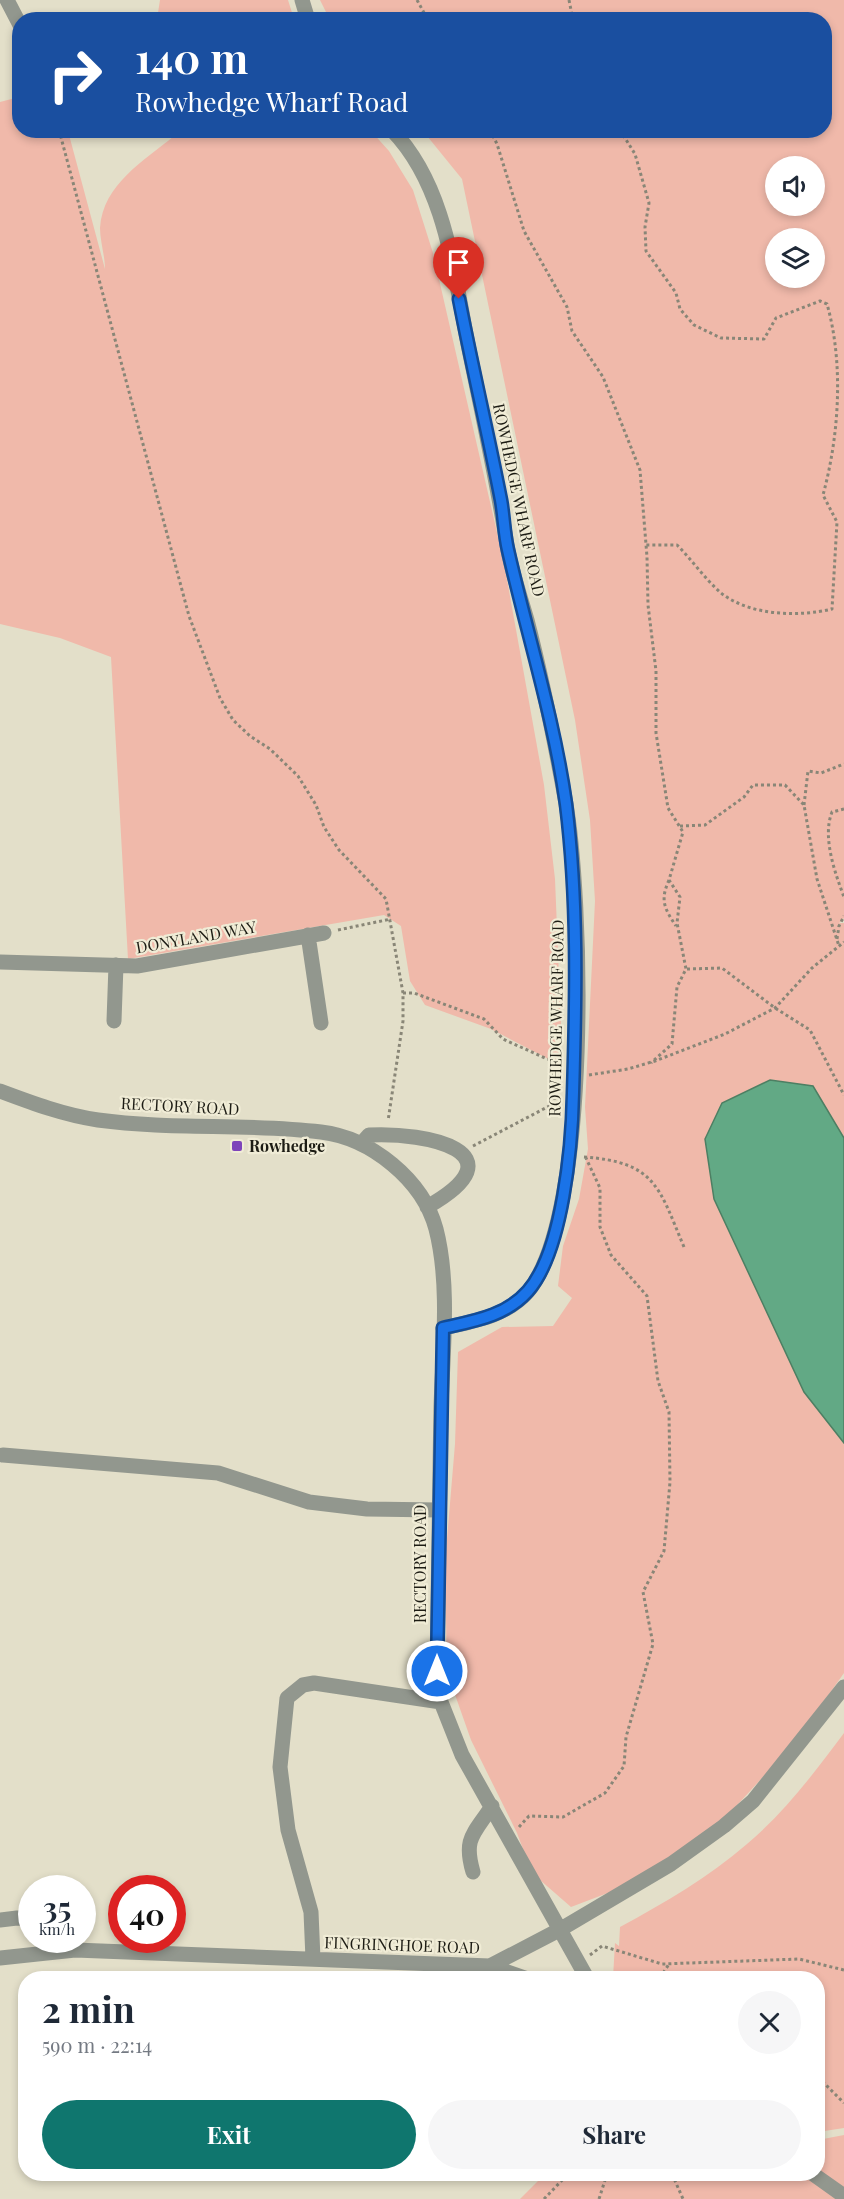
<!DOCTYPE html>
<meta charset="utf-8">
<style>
body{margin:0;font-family:"Playfair Display",serif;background:#f6f6f7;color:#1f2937;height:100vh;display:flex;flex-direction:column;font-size:22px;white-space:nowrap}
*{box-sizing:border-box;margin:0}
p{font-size:20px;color:#747a83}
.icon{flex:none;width:33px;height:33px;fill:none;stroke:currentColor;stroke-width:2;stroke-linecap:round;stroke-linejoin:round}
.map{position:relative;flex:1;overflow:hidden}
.drawer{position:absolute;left:18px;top:1971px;width:807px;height:210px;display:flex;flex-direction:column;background:#fff;border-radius:24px;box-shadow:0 3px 9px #0003}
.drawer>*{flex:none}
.guide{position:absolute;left:12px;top:12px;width:820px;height:126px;border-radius:24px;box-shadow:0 3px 9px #0003;background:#1a4fa0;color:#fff;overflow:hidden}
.buttons{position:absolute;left:765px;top:156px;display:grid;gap:12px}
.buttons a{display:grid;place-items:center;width:60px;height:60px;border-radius:50%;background:#fff;box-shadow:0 3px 9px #0003;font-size:30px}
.speed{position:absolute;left:18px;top:1875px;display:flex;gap:12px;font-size:30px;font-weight:700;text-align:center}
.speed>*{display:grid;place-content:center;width:78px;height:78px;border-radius:50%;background:#fff;box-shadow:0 3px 9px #0003;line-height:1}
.speed small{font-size:15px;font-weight:400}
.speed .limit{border:9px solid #d22;background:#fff;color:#111}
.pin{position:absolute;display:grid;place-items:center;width:51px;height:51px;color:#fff;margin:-62px -26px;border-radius:50% 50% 50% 0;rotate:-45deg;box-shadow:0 0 6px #0007}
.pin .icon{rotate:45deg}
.me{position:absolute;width:66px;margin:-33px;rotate:0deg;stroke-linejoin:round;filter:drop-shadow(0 0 4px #0008)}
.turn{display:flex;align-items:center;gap:21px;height:126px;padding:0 24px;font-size:27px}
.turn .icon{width:78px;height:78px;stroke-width:2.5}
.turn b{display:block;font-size:42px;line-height:51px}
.round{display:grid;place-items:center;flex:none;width:63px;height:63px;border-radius:32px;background:#f6f6f7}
.summary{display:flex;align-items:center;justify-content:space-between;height:102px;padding:0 24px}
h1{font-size:36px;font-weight:700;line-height:45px}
.action{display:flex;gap:12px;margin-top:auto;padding:12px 24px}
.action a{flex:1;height:69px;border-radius:36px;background:#0f766e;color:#fff;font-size:24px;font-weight:700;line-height:69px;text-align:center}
.action a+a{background:#f6f6f7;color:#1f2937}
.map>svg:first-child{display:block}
.green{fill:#f0b9aa;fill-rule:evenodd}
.water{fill:#62a985;stroke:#4d7f63;stroke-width:1.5}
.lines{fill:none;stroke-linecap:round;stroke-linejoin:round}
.path{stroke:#898677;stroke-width:3;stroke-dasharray:3 3;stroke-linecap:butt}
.minor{stroke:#92978e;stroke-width:15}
.route-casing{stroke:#114b97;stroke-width:15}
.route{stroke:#1a73e8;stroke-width:10}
.poi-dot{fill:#7e44ba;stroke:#f0ecd6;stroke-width:2}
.labels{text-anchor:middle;stroke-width:4.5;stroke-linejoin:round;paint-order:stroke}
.street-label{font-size:16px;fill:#1d1c14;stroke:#f0ecd6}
.poi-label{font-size:16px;font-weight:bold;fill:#1d1c14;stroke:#f0ecd6;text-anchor:start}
</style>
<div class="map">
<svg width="844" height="2199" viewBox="0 0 844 2199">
<rect width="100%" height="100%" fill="#e3dfc9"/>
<path class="green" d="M160,0H288L294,19H157Z
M320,0H844V918L839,923H844V1138L812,1086L705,1139L714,1199L804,1392L844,1443V1673L796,1741L717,1827L647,1878L571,1907L532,1873L517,1833L471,1740L447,1672L445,1563L455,1444L458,1352L502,1327L553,1326L572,1298L558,1286L563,1246L579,1199L588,1149L585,1107L595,901L590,820L575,720L462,179L423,131L825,130V20H330ZM776,166H814V206H776ZM776,238H814V278H776Z
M19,97L20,130L68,131L105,269C105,256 100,241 100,228C103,184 144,161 174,136V131H371L389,151L413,190L433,253L504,563L544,785L555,879L561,1026L558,1064L491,1029L425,1005L410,981L401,926L384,915L128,959L111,657L60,638L0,624V102Z
M844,1733V2128L818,2132V1978H613L615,1943L619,1946L620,1927C664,1903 709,1877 747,1844C784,1813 815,1772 844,1733Z
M206,1971L322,1978H206Z
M844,2135V2199H520L545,2174H818V2140Z"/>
<path class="water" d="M770,1080L813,1086L844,1138V1443L804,1392L714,1199L705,1139L722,1103Z"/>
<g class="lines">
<path class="path" d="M417,0L428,20
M569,0L572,15L576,20
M59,130L189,616L220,698L233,720L250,736L270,749L298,776L316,805L324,827L339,850L386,899L403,993V1021L388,1121
M490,130L497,144L524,231L567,307L572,331L603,377L640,470L647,557L648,605L656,671V733L668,808L683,832L669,880L680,897L677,923L686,969L677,987L672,1044L651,1063
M620,130L635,154L649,203L645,227L646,251L676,293L680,309L694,325L721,338L764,339L776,318L820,301L827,304C844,364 839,436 823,495L837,522L832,609C799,617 750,616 721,593C705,579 692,560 677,545H646
M804,805L808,771L821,773L844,764
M844,809L832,812C822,837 835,873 844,897
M680,826L705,825L744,797L753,785H785L804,805L817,879L839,946
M669,880C660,900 664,908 676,926
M338,930L391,919
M837,939L839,926L844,916
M687,969L722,968L775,1008L810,1030L844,1095
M403,993H414L484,1019L503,1039L547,1059L561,1062
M589,1075L628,1069L655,1061L725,1034L775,1008L812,968L844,942
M473,1146L555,1103L552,1060L560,1066
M584,1157C656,1162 659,1188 684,1247
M519,1827L529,1816L563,1817L605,1793L624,1766L626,1737L653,1644L643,1592L664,1551L670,1482L669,1412L658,1381L647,1296L611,1255L600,1227V1188L586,1158
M590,1955L602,1946L662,1964L799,1959L844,1970
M660,1978L669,1964
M818,2077L844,2103
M672,2174L683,2199
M544,2199L568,2174
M599,2199L607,2174"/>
<path class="minor" d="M7,0L20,25
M302,0L308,20
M392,130C448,188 454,279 470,354C483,418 497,481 507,545C511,570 520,595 527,620C542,678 554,738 565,798C583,899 591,1208 530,1289C509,1316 474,1321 443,1328
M308,935L321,1023
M0,962L137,966L324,933
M114,1021L116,965
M0,1091C32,1103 64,1115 98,1120C172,1130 247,1123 321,1132C371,1138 423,1180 436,1229C450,1283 443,1350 441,1406C439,1494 438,1582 437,1671L441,1702L462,1755L587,1978
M361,1144L369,1135C426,1132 524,1152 427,1207
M3,1455L218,1473L309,1502L367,1509L438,1510
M473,1872C463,1838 474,1834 492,1806
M0,1920L17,1918L32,1919
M0,1958L75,1950L490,1966L561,1929L671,1864L724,1826L753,1801L844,1687
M313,1959L311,1912L288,1830L280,1767L287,1698L303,1685L314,1683L441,1702
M490,1966L525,1978
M813,2174L844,2196"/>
</g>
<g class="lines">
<g class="route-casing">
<path id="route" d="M437,1671L443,1328C474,1321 506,1316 528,1291C563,1251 572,1145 573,1093C576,996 578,901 566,804C554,718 527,634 508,550C504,533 504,516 501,500C488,433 472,366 459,299"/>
</g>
<use href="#route" class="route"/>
</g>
<rect class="poi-dot" x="231" y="1140" width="12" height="12" rx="3"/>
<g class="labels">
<g class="street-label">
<text transform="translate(519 500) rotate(78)" y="6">ROWHEDGE WHARF ROAD</text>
<text transform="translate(196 937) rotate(-10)" y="6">DONYLAND WAY</text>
<text transform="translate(556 1018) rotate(-89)" y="6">ROWHEDGE WHARF ROAD</text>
<text transform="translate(180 1106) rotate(3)" y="6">RECTORY ROAD</text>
<text transform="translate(420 1564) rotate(-90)" y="6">RECTORY ROAD</text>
<text transform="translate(402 1945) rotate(2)" y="6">FINGRINGHOE ROAD</text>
</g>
<g class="poi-label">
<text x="249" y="1152">Rowhedge</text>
</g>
</g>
</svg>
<div class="buttons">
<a><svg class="icon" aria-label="sound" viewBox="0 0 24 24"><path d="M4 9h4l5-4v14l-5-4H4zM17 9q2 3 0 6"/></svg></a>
<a><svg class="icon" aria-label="layers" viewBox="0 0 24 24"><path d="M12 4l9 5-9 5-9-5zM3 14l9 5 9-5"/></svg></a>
</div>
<div class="speed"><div>35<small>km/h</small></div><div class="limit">40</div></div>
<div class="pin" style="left:459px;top:299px;background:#d93025"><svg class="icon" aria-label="arrive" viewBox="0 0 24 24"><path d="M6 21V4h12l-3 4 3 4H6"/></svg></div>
<svg class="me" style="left:437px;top:1671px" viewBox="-20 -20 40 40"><circle r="17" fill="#1a73e8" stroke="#fff" stroke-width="3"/><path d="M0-11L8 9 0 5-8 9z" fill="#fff"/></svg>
<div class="guide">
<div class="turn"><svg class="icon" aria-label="right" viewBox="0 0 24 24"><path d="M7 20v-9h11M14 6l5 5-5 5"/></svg><div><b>140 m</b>Rowhedge Wharf Road</div></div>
</div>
<section class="drawer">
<div class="summary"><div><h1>2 min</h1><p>590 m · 22:14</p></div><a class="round"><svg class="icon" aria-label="close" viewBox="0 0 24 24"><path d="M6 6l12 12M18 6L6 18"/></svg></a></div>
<div class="action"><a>Exit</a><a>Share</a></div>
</section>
</div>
